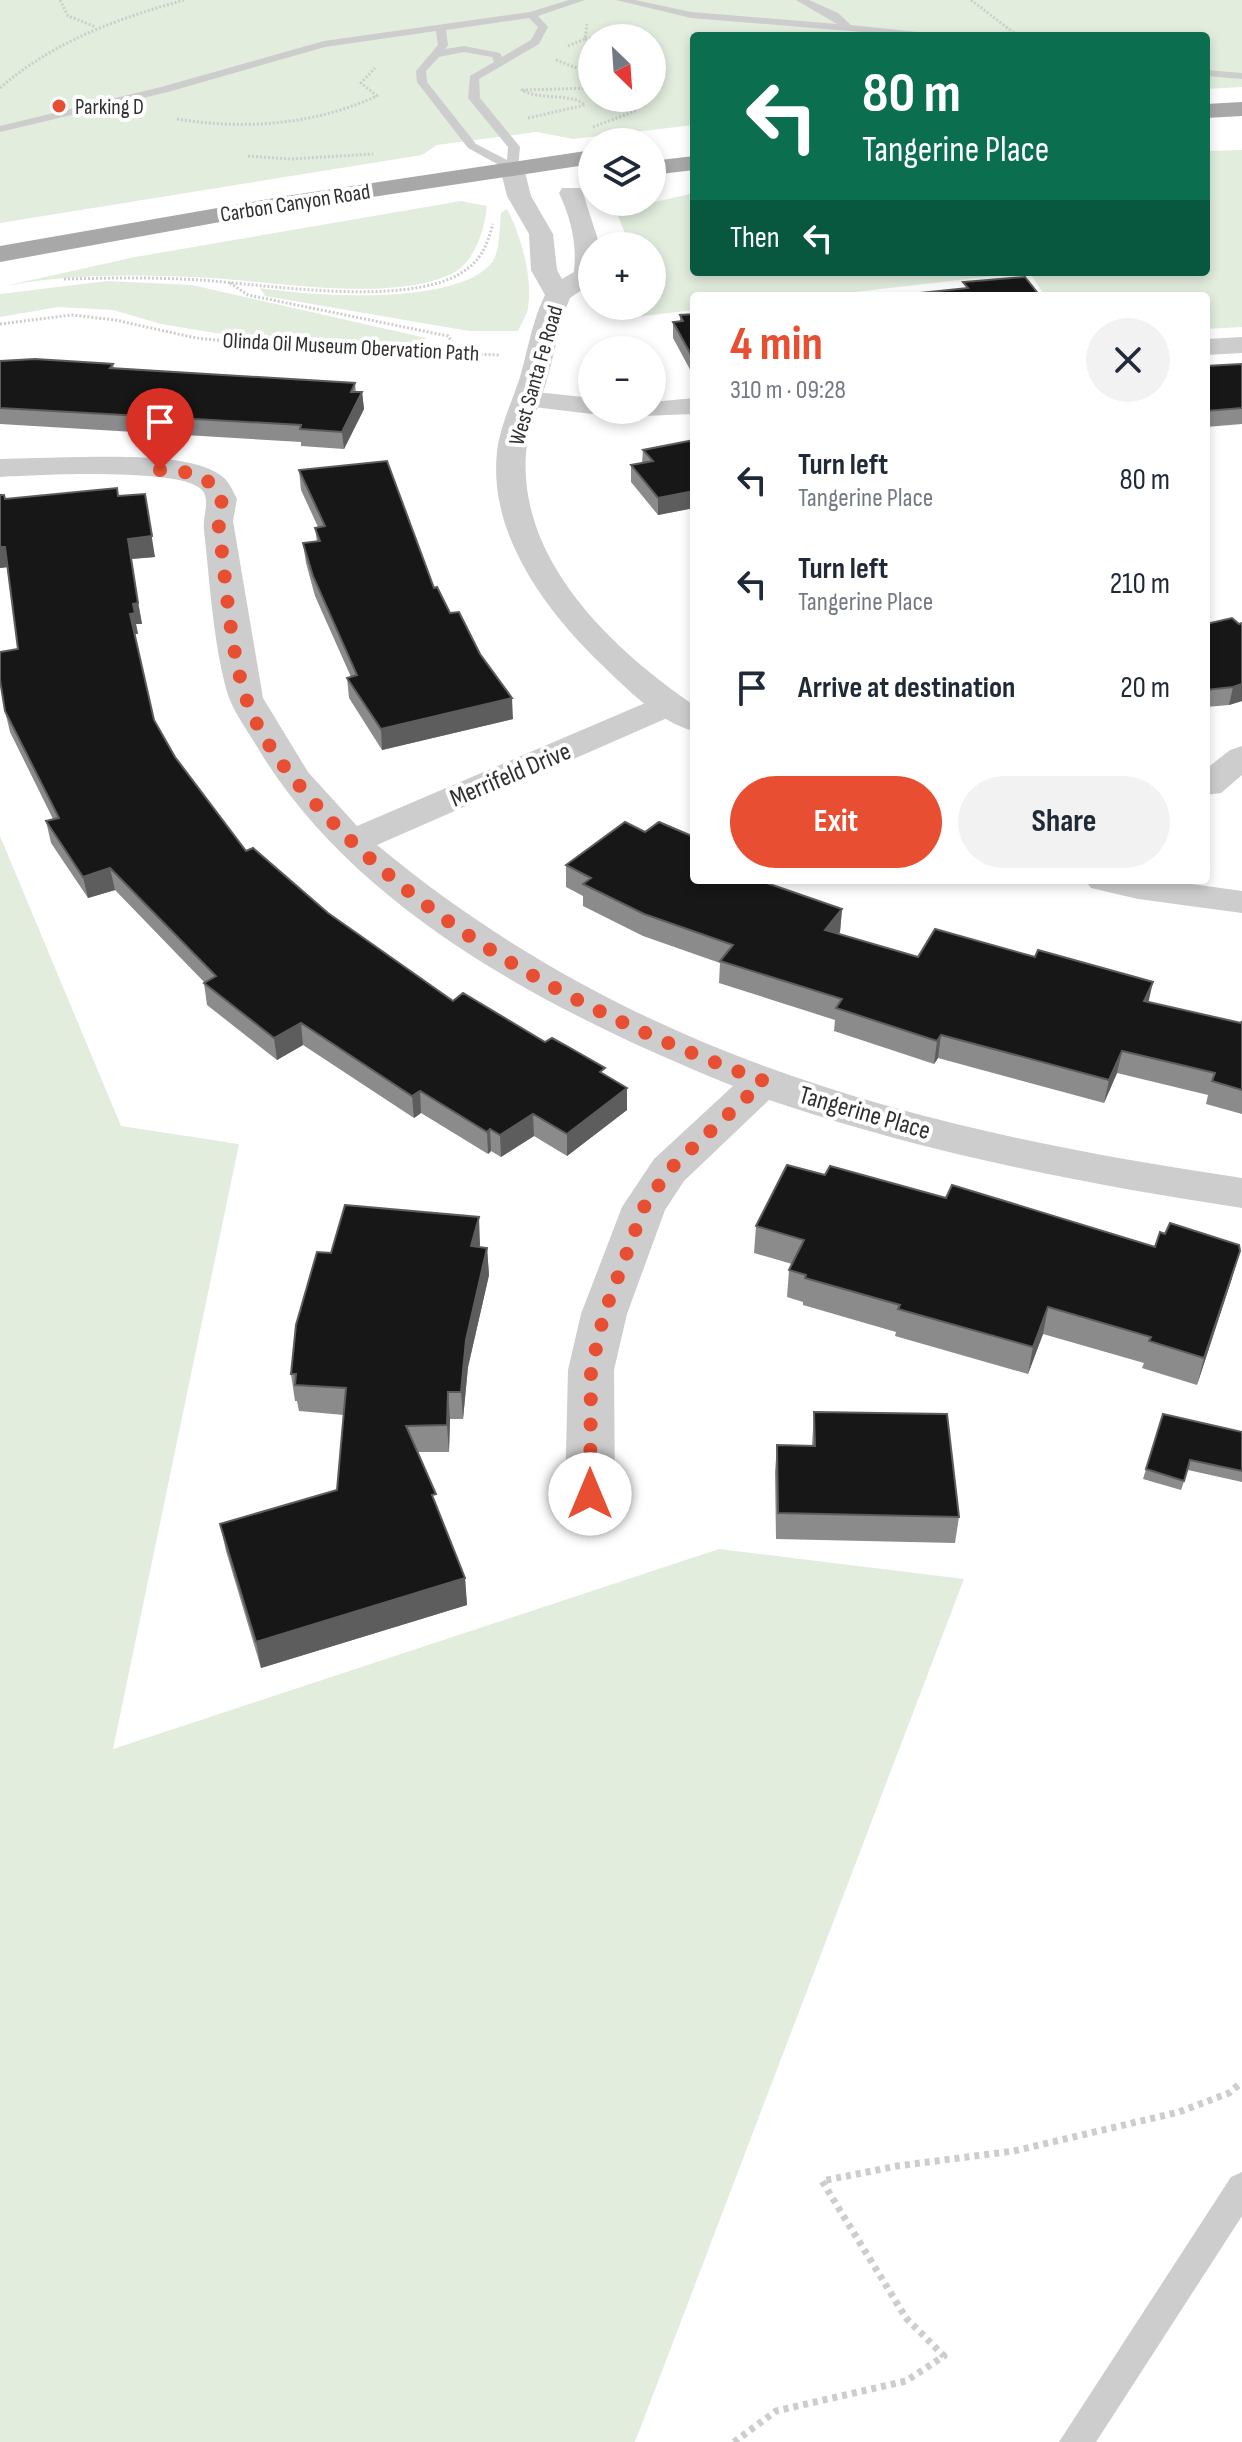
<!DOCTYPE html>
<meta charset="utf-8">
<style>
body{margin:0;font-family:"Sofia Sans Condensed",sans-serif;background:#f2f2f3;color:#1f2937;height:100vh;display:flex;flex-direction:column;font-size:30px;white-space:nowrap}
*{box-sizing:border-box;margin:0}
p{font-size:26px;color:#747a83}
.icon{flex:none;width:44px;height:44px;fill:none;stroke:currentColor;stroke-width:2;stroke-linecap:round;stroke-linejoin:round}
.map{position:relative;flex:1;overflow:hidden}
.sheet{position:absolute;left:690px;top:292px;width:520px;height:592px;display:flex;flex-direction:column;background:#fff;border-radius:8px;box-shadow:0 4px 12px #0003}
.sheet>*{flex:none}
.top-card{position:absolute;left:690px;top:32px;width:520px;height:244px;border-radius:8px;box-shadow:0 4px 12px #0003;background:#0b6e4f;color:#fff;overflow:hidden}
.needle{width:52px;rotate:155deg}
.tools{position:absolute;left:578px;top:24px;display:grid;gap:16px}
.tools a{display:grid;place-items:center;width:88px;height:88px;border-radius:50%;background:#fff;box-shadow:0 4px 12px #0003;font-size:40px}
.pin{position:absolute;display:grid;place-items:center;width:68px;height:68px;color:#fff;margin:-82px -34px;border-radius:50% 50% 50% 0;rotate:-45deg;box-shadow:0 0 8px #0007}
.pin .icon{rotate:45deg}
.me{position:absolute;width:88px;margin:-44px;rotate:0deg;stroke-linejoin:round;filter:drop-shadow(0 0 6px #0008)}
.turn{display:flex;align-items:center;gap:28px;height:168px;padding:0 40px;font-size:36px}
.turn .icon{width:104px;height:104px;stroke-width:2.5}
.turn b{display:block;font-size:56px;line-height:68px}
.then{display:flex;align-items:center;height:76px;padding:0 40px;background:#0003;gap:16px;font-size:30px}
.round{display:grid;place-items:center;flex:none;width:84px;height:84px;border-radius:42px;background:#f2f2f3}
.head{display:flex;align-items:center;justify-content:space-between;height:136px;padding:0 40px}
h1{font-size:48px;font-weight:700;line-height:60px;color:#e84e31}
.button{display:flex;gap:16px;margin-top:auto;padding:16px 40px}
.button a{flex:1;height:92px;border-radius:48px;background:#e84e31;color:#fff;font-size:32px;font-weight:700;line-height:92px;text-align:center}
.button a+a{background:#f2f2f3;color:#1f2937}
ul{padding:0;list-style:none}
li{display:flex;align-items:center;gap:24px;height:104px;padding:0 40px}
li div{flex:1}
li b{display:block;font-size:30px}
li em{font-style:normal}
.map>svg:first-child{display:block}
.green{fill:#e2edde;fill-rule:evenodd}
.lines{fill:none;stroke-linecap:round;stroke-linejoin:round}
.path-far1{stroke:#cdcdcd;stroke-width:3;stroke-dasharray:2 2;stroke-linecap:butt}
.path{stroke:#cdcdcd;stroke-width:7;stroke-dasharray:5 5;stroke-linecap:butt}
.service{fill:#cdcdcd;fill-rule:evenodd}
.minor{fill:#cdcdcd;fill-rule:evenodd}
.tertiary{fill:#cdcdcd;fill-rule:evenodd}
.primary{fill:#a8a8a8;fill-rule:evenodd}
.wall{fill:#8b8b8b}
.shaded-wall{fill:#5d5d5d}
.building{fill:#171717;stroke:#5d5d5d;stroke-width:2}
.route{stroke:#e84e31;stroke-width:14;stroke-dasharray:0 25.2}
.poi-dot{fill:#e84e31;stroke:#fff;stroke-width:3}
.labels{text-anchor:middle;stroke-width:8;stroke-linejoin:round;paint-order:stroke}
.far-poi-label{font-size:22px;fill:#303030;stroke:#fff;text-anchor:start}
.far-street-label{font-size:22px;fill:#303030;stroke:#fff}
.street-label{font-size:26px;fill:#303030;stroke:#fff}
</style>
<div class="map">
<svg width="1242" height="2442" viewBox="0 0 1242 2442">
<rect width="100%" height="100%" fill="#fff"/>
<path class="green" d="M0,0H1242V87L1206,89V36H694V125L573,139L537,132L437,145L422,155L0,223ZM592,38H652V98H592Z
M1242,150V327L1206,329V296H1045L1029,272L820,296H694V310L619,319L625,306H652V246H630L616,211L694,193V272H1206V151Z
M461,201L487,206C485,228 475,262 453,273C395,303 276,282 212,278C140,274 70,273 0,287L135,257Z
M507,209C521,235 533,278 528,308C527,315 521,324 518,331H469L265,296L260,288C313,296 448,306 489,266C501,255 499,228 501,213Z
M107,281L192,285L426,338L418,344L215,333L161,324L113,310L58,307L0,317V294Z
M0,836L121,1126L239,1144L113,1749L719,1549L964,1579L635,2442H0Z"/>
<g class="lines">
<path class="path-far1" d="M60,0L68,16L96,27
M971,0L1018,36
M585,39L627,32
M568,46L585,39L587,24
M556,60L592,74
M0,88C54,41 117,19 184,0
M528,118L585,105C569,92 541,101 522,90L592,88
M177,119C245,130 314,125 377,96L361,83L375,68
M593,127L638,110
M248,156L290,159L373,154
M64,279C109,278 154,277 199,280C265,284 404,308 461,273C482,260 486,247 493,224
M230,283L248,295L448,336L459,352
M0,324L72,315L115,320L196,338L286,347L499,355"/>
<path class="path" d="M734,2442L776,2411L906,2381L944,2356L906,2318L822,2181L897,2166L1014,2151L1179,2112L1229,2093L1242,2082"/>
<path class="service" d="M569,0H585L538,16L548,27L539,44L479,79L480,98L520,147L518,168L512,172L468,148L417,82L416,71L438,45L436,31L325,47L168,92L0,132V126L161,87L324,41L530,12ZM529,18L538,27L531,40L502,57L500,53L464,46L445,49L448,45L446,30ZM464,52L492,57L494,62L470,76L468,98L508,147L507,160L476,144L427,82L426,71L439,57Z
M616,0H635L691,12L837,24L796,0H809L838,13L851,25L955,36H911L691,18Z
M1206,70L1242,73V79L1206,76Z
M1242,2172V2216L1096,2442H1059L1231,2177Z"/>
<path class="minor" d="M1242,337V353L1206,355V339Z
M527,391L592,398V410H603L592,414L517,405L513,399L517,393Z
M694,398V414L642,416L638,410H652V402Z
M77,457C113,457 198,453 224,478C230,483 233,492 237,499L233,521L263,698L308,772L357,826L657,698L669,695L681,698L686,705L681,712L377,845C634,1058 918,1130 1242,1178V1208C1082,1184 922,1152 769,1100L684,1181L665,1210L627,1314L614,1370L615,1494L607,1508L590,1514L573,1508L565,1494L568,1370L581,1314L622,1207L654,1159L733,1086C560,1016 359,915 259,750C248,731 233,712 227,692C213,641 210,583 204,530C202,518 211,500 202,490C182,467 34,475 0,477V459Z
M1242,746V775L1221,793L1206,795V769L1230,750Z"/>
<path class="tertiary" d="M512,161L524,168L531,196L553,234L557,270L562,279L574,272C577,243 571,219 559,193L562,188H580L583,193L600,246H592V283L570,298L564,313C557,336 553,360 546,383C539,406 528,429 526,453C518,561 613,650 694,705V731C660,723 626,688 601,664C546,611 488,534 497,452C500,426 512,402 520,377C528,350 532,321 545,295L531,270L529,234L507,196L500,168Z
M1085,880H1163L1242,891V913L1138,899L1091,888Z"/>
<path class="primary" d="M1242,102V116L1206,118V104Z
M592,150V164L286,210L0,262V246L286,196Z
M694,156V170L652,175V161Z"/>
</g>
<path class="wall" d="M694,314V377L673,338V322L680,321V315Z
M0,361L113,364L114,368L355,383L356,392H362L364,409L344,449L301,446V442L0,424Z
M1242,364V424L1206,427V366Z
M694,440V508L658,515L631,482V465L642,463L643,450Z
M299,470L434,588L450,613L513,719L382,750L349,698L347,678L351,677L315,596L306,563L303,543L317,542L315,528L318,527L301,490Z
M0,495L5,499L118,496L155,557L131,559L142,624H136L138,634H134L154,720L175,757L246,851L328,913L453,1001L545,1042L627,1088V1110L567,1156L534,1136L501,1157L491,1151L488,1154L421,1113L414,1118L303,1045L277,1060L207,1005L204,983H205L115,890L88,898L51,843L46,821L53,819L10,732L5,711L18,649L7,567L0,568Z
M1242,623V701L1229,705L1206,707V624Z
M645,832L694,880L842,909L840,932L838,934L918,957L1149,1002L1241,1023L1242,1021V1114L1206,1104L1208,1095L1117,1073L1104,1103L938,1058L934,1064L834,1031L835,1020L719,983L720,963L643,936L583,906V896L566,887V865Z
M825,1175L1232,1278L1197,1385L1142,1368L1144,1363L1043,1334L1028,1374L895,1336L896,1332L803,1305V1302L787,1297L789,1270L792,1264L754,1253L756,1226Z
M480,1244V1247L487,1248L489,1275L468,1367L463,1419H450L449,1452H418L437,1508L465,1578L467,1605L261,1668L226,1551L220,1524L337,1490L344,1415L299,1411L297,1401H295L291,1374L331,1253Z
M814,1412L959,1517L955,1543L776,1539L775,1472L777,1445L812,1446Z
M1242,1432V1482L1188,1470L1181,1490L1143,1479L1146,1469Z"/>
<path class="shaded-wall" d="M362,392L364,409L344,449L342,432Z
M694,491V508L658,515V498Z
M145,494L155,557L131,559L128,539Z
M0,547H5L9,567L0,568Z
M138,603L142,624H136L138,634H133L130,614L133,604Z
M1242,684V701L1229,705L1233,687Z
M1211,688L1207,706L1206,707V690Z
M512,698L513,719L382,750L381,729Z
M110,868L115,890L88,898L83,877Z
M842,909L840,932L823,953L825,930Z
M1153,982L1148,1004L1144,1001Z
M301,1023L303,1045L277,1060L274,1038Z
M941,1035L938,1058L934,1064L937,1041Z
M1122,1051L1117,1073L1104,1103L1109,1080Z
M627,1088V1110L567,1156V1134Z
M420,1091L421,1113L414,1118L412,1096Z
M533,1114L534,1136L501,1157L500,1135Z
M490,1129L491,1151L488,1154L487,1132Z
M479,1217L480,1244L473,1273L471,1246Z
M487,1248L489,1275L468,1367L463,1419L461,1392L466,1340Z
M1240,1251L1232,1278L1197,1385L1204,1358Z
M1048,1307L1043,1334L1028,1374L1033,1347Z
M448,1392L450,1419L449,1452L447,1425Z
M465,1578L467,1605L261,1668L256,1642Z"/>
<path class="building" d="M1025,277L1040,296H891L968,288L963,282Z
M694,314V360L673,322L683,321L680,315Z
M35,359L113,364L110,368L355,383L351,392H362L342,432L300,429L301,425L0,408V361Z
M1242,364V408L1206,411V366Z
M694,440V491L658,498L631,465L653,461L643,450Z
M387,461L434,588L437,587L450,613L459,612L480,654L512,698L381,729L347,678L357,675L313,576L303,543L320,541L315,528L325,526L299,470Z
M117,488L118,496L145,494L152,536L128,539L138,603L133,604L135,613L130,614L154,720L175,757L246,851L253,848L328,913L453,1001L463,993L545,1042L552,1038L565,1045L605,1068L600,1072L627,1088L567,1134L533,1114L500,1135L490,1129L487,1132L420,1091L412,1096L301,1023L274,1038L204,983L216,976L110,868L83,877L46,821L59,818L5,711L0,680V652L18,649L5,547H0V495H4L5,499Z
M1232,618L1239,624L1242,623V684L1233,687L1206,690V624Z
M625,822L645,832L659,822L694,837V880H758L842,909L825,930L918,957L935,929L1035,957L1038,950L1153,982L1144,1001L1241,1023L1242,1021V1090L1212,1081L1215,1073L1122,1051L1109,1080L941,1035L937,1041L836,1008L842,999L720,961L733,945L644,914L583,884L591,878L566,865Z
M787,1165L825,1175L830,1166L946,1198L952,1185L1155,1247L1160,1232L1165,1234L1170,1223L1239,1245L1240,1251L1204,1358L1149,1341L1151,1337L1048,1307L1033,1347L898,1309L900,1305L805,1278L806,1275L789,1270L804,1240L756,1226Z
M345,1205L479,1217L471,1246L487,1248L466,1340L461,1392H448L447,1425L406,1426L436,1494L432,1495L465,1578L256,1642L220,1524L337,1490L346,1388L295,1385L296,1374H291L296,1325L317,1252L331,1253Z
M814,1412L947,1414L959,1517L778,1513L777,1445L815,1446Z
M1163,1414L1242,1432V1471L1190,1460L1184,1481L1146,1469Z"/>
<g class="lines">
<path class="route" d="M160,470C190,472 207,472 222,499L218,521C226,575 229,650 247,701C261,741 293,780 322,811C440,939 602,1022 764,1081L669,1170L644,1207L604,1314L591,1370L590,1494"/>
</g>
<circle class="poi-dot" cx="59" cy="106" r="8"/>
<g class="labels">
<g class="far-poi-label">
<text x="75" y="114">Parking D</text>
</g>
<g class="far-street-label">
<text transform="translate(295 202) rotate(-9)" y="8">Carbon Canyon Road</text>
<text transform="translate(351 346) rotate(3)" y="8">Olinda Oil Museum Obervation Path</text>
<text transform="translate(535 375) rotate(-74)" y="8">West Santa Fe Road</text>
</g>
<g class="street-label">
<text transform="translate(510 774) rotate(-23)" y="9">Merrifeld Drive</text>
<text transform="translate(865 1112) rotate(16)" y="9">Tangerine Place</text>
</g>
</g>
</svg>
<div class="tools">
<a><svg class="needle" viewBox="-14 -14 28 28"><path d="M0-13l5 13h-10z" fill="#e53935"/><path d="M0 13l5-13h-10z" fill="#747a83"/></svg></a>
<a><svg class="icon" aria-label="layers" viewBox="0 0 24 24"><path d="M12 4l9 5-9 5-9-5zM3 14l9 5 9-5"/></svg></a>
<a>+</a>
<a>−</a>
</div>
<div class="pin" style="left:160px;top:470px;background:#d93025"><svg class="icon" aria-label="arrive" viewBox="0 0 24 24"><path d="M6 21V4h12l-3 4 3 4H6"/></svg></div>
<svg class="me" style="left:590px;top:1494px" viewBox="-20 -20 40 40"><circle r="19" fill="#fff"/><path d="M0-13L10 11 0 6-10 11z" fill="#e84e31"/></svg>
<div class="top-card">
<div class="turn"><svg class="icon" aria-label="left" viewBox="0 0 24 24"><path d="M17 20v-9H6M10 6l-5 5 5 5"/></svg><div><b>80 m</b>Tangerine Place</div></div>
<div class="then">Then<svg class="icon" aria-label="left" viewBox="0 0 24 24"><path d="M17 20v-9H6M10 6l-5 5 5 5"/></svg></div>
</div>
<section class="sheet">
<div class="head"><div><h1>4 min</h1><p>310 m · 09:28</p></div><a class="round"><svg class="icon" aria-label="close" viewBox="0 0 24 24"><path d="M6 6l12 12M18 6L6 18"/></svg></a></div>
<ul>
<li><svg class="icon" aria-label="left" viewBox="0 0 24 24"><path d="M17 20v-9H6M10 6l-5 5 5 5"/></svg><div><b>Turn left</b><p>Tangerine Place</p></div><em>80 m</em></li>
<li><svg class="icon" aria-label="left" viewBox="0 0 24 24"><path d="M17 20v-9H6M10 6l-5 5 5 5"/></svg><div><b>Turn left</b><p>Tangerine Place</p></div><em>210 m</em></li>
<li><svg class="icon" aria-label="arrive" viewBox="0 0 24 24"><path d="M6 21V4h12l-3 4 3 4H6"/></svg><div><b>Arrive at destination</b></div><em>20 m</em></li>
</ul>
<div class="button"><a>Exit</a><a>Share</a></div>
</section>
</div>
